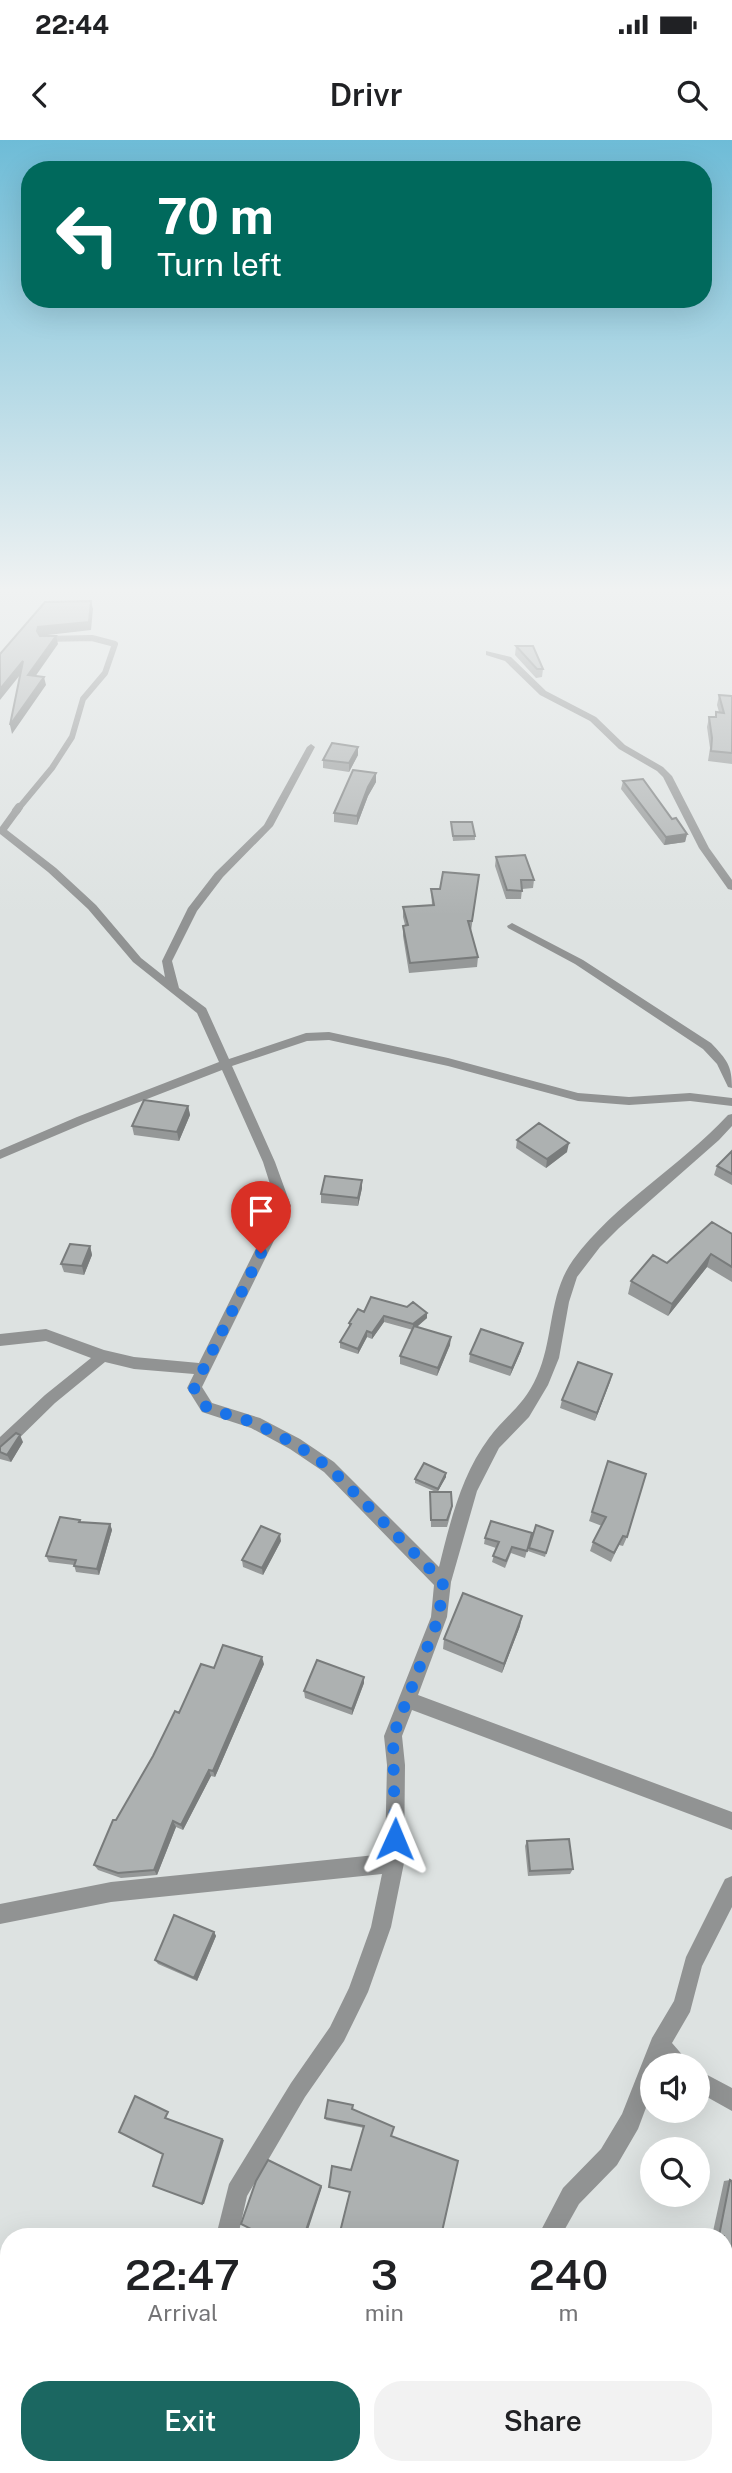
<!DOCTYPE html>
<style>
body{margin:0;font-family:"Public Sans",sans-serif;background:#f2f2f2;color:#202124;height:100vh;display:flex;flex-direction:column;font-size:26px;white-space:nowrap}
*{box-sizing:border-box;margin:0}
p{font-size:23px;color:#757577}
.icon{flex:none;width:38px;height:38px;fill:none;stroke:currentColor;stroke-width:2;stroke-linecap:round;stroke-linejoin:round}
.map{position:relative;flex:1;overflow:hidden}
.panel{position:absolute;left:0px;top:2088px;width:733px;height:247px;display:flex;flex-direction:column;background:#fff;border-radius:28px 28px 0 0;box-shadow:0 7px 28px #0002}
.panel>*{flex:none}
.guide{position:absolute;left:21px;top:21px;width:691px;height:147px;border-radius:28px;box-shadow:0 7px 28px #0002;background:#00695c;color:#fff;overflow:hidden}
.buttons{position:absolute;left:640px;top:1913px;display:grid;gap:14px}
.buttons a{display:grid;place-items:center;width:70px;height:70px;border-radius:50%;background:#fff;box-shadow:0 7px 28px #0002;font-size:35px}
.pin{position:absolute;display:grid;place-items:center;width:60px;height:60px;color:#fff;margin:-72px -30px;border-radius:50% 50% 50% 0;rotate:-45deg;box-shadow:0 0 7px #0007}
.pin .icon{rotate:45deg}
.me{position:absolute;width:77px;margin:-38px;rotate:1deg;stroke-linejoin:round;filter:drop-shadow(0 0 5px #0008)}
.turn{display:flex;align-items:center;gap:24px;height:147px;padding:0 21px;font-size:32px}
.turn .icon{width:91px;height:91px;stroke-width:2.5}
.turn b{display:block;font-size:49px;line-height:60px}
.eta{display:flex;justify-content:space-evenly;align-items:center;height:119px;text-align:center}
.eta b{font-size:42px;font-weight:600;line-height:49px}
.cta{display:flex;gap:14px;margin-top:auto;padding:14px 21px}
.cta a{flex:1;height:80px;border-radius:28px;background:#1b6761;color:#fff;font-size:28px;font-weight:600;line-height:80px;text-align:center}
.cta a+a{background:#f2f2f2;color:#202124}
.status{display:flex;justify-content:space-between;align-items:center;height:49px;padding:0 35px;background:#fff;direction:ltr}
.status svg{height:19px;fill:currentColor}
header{display:flex;justify-content:space-between;align-items:center;height:91px;padding:0 21px;background:#fff;font-size:32px;font-weight:600}
.map>svg:first-child{display:block}
.lines{fill:none;stroke-linecap:round;stroke-linejoin:round}
.service-far1{stroke:#919393;stroke-width:6}
.service{stroke:#919393;stroke-width:8}
.minor{fill:#919393;fill-rule:evenodd}
.wall{fill:#959898}
.shaded-wall{fill:#797c7c}
.building{fill:#adb1b1;stroke:#797c7c;stroke-width:2}
.route{stroke:#1a73e8;stroke-width:12;stroke-dasharray:0 21.6}
</style>
<div class="status"><b>22:44</b><svg viewBox="0 0 49 12"><path d="M0 12V9h3v3zM5 12V6h3v6zM10 12V3h3v9zM15 12V0h3v12zM26 1h20v11H26zM47 4h2v5h-2z"/></svg></div>
<header><svg class="icon" aria-label="back" viewBox="0 0 24 24"><path d="M15 5l-7 7 7 7"/></svg>Drivr<svg class="icon" aria-label="search" viewBox="0 0 24 24"><circle cx="10" cy="10" r="6"/><path d="M15 15l6 6"/></svg></header>
<div class="map">
<svg width="732" height="2333" viewBox="0 0 732 2333">
<rect width="100%" height="100%" fill="#dde2e1"/>
<g class="lines">
<path class="service-far1" d="M18,669L52,628L72,597L83,559L105,533L115,504L92,498L44,499"/>
<path class="service" d="M16,671L19,667"/>
<path class="minor" d="M486,511L511,517L546,551L596,577L625,605L663,627L672,636L709,708L732,740V750L728,749L699,708L663,637L657,631L619,609L590,581L540,555L505,521L486,515Z
M311,604L315,607L273,686L223,737L197,771L172,821L179,848L206,868L229,919L306,893L329,892L448,918L578,953L629,957L690,953L732,958V966L690,961L629,965L578,961L448,926L329,900L307,901L232,926L275,1022L291,1066L202,1247L212,1263L260,1278L300,1299L334,1322L439,1427C450,1383 461,1335 489,1298C506,1275 524,1266 537,1236C554,1199 548,1155 573,1120C615,1063 680,1027 728,975L732,974V986L719,1000L619,1088L600,1107L577,1137L569,1162L559,1218L548,1245L529,1277L499,1308L477,1351L451,1442L447,1477L418,1555L732,1672V1690L412,1570L402,1596L405,1625L404,1723L391,1787L368,1852L344,1901L305,1957L247,2056L238,2096H216L229,2044L291,1943L330,1887L349,1848L371,1787L382,1734L111,1762L0,1784V1764L111,1742L385,1714L387,1625L384,1596L431,1477L434,1445L324,1332L290,1309L251,1288L202,1272L187,1248L194,1234L134,1229L105,1222L55,1263L5,1312L0,1314V1297L45,1255L91,1218L46,1201L0,1206V1194L46,1189L104,1210L134,1217L199,1223L277,1066L263,1022L222,930L85,983L0,1019V1010L77,977L219,922L197,873L133,822L88,769L48,732L0,694V687L13,669H19L21,671L7,690L56,728L96,765L141,818L165,837L162,821L188,768L215,733L264,685L307,607Z
M512,783L583,820L711,903C727,920 732,925 732,948L728,947L717,924L703,909L575,824L508,788L507,786Z
M732,1736V1767L702,1826L690,1872L672,1903L685,1918L688,1925H653V1949L638,1989L617,2025L579,2064L561,2096H538L563,2048L601,2009L622,1974L652,1898L674,1861L686,1817L725,1739Z
M698,1930L732,1948V1971L698,1952Z
M57,2326H90L87,2333H54Z
M272,2326H297L300,2333H275Z
M491,2326H515L514,2333H490Z"/>
</g>
<path class="wall" d="M516,506L543,529L542,537L536,538L515,515Z
M719,555L732,556V624L708,621L710,608L707,587L709,577H715L716,572H719L717,565Z
M358,607V615L349,632L323,628V620Z
M376,633V642L368,656L357,685L334,682V673Z
M623,641L672,679L687,694L685,702L664,705L621,649Z
M451,682L475,696V700L453,701Z
M496,717L534,740L533,748L522,749L521,759H506L495,726Z
M479,735L471,791L478,817L477,827L409,833L403,796V786L405,785L403,777V767L432,765L431,749H440Z
M188,966L190,975L179,1001L134,995L132,986Z
M517,1000L567,1012L546,1028L516,1008Z
M732,1011V1045L714,1035L717,1026Z
M362,1040V1048L358,1066L321,1063V1054Z
M732,1094V1142L707,1127L668,1176L628,1154L631,1141L667,1123Z
M90,1106L92,1115L84,1135L64,1132L61,1124Z
M364,1172L427,1178L417,1187L450,1205L437,1236L400,1224V1216L413,1190L384,1182L372,1199L367,1197L358,1214L340,1208V1202L349,1188V1183Z
M521,1211L510,1236L469,1222L470,1214Z
M612,1234L595,1281L560,1268L562,1260Z
M23,1302L11,1322L0,1319V1307Z
M608,1321L627,1397L623,1406L619,1405L611,1422L590,1411L593,1402L602,1386L589,1381Z
M446,1333V1337L437,1352L452,1366L451,1373L447,1387H431L430,1352H436L415,1343V1339Z
M80,1380L81,1382L110,1384L112,1390L99,1435L76,1432L74,1425L49,1422L46,1416Z
M536,1385L553,1391L545,1417L528,1411Z
M532,1393L525,1418L511,1413L505,1428L492,1422L496,1408L484,1404L485,1398Z
M281,1401L263,1435L243,1427L242,1420Z
M520,1486L502,1533L443,1509L444,1499Z
M264,1524L215,1637L211,1636L183,1690L176,1687L157,1735L121,1738L98,1730L94,1725L179,1573L214,1528Z
M364,1537V1543L352,1575L305,1558L304,1551Z
M527,1701L573,1729L570,1734L528,1736L525,1706Z
M214,1792L216,1796L197,1841L158,1824L155,1820Z
M353,1969L394,1987L350,2052L329,2047L351,2030L364,1988L326,1980L325,1978Z
M730,2040L724,2096H712L724,2041Z"/>
<path class="shaded-wall" d="M91,461L93,469L91,490L39,496L37,491L38,487Z
M56,496L58,504L30,544L28,535Z
M23,521L24,530L0,560V549Z
M44,537L46,545L12,594L10,585Z
M358,607V615L349,632V623Z
M376,633V642L368,656L357,685V676L368,647Z
M687,694L685,702L664,705L666,697Z
M188,966L190,975L179,1001L177,992Z
M569,1003L567,1012L546,1028L547,1019Z
M362,1040V1048L358,1066V1058Z
M90,1106L92,1115L84,1135L82,1126Z
M711,1114L707,1127L668,1176L672,1164Z
M427,1173V1178L413,1190V1184Z
M384,1176V1182L372,1199V1193Z
M367,1191V1197L358,1214V1209Z
M451,1197L450,1205L437,1236L438,1228Z
M523,1203L521,1211L510,1236L512,1228Z
M612,1234L610,1242L595,1281L597,1273Z
M20,1295L23,1302L11,1322L7,1315Z
M446,1333V1337L437,1353L438,1349Z
M110,1384L112,1390L99,1435L97,1429Z
M280,1394L281,1401L263,1435L262,1428Z
M522,1476L520,1486L502,1533L504,1524Z
M262,1517L264,1524L215,1637L213,1631Z
M364,1537V1543L352,1575V1569Z
M209,1630L211,1636L183,1690L181,1685Z
M173,1681L176,1687L157,1735L154,1730Z
M214,1792L216,1796L197,1841L194,1838Z
M222,1999L224,2000L204,2064H202Z
M321,2046L322,2047L306,2096H304Z
M0,2118L9,2122V2125L0,2121Z"/>
<path class="building" d="M91,461L89,482L38,487L37,491L40,496H56L28,535L44,537L10,585L23,521L0,549V514L45,462Z
M516,506H533L543,529H537Z
M719,555L732,556V613L711,611L712,598L709,577H716V572L724,573Z
M332,603L358,607L349,623L323,620Z
M353,630L376,633L368,647L357,676L334,673Z
M643,639L672,679L676,678L687,694L666,697L623,641Z
M451,682H472L475,696H453Z
M525,715L534,740H521L522,751L507,750L496,717Z
M443,732L479,735L472,781H468L478,817L410,823L403,786L408,785L403,767L434,765L431,749H440Z
M144,960L188,966L177,992L132,986Z
M539,983L569,1003L547,1019L517,1000Z
M732,1011V1034L717,1026Z
M325,1036L362,1040L358,1058L321,1054Z
M712,1082L732,1094V1127L711,1114L672,1164L631,1141L653,1115L667,1123Z
M70,1104L90,1106L82,1126L61,1124Z
M371,1157L407,1167L413,1162L427,1173L413,1184L384,1176L372,1193L367,1191L358,1209L340,1202L351,1184L349,1183L358,1169L364,1172Z
M414,1186L451,1197L438,1228L400,1216Z
M481,1189L523,1203L512,1228L470,1214Z
M578,1222L612,1234L597,1273L562,1260Z
M16,1293L20,1295L7,1315L0,1312V1307Z
M608,1321L646,1334L627,1397L623,1396L614,1413L593,1402L606,1377L592,1372Z
M424,1323L446,1333L438,1349L415,1339Z
M430,1352H451L452,1366L447,1380H431Z
M60,1377L80,1380L79,1382L110,1384L97,1429L74,1426L76,1420L46,1416Z
M491,1381L532,1393L527,1411L512,1407L506,1421L493,1416L499,1402L485,1398Z
M536,1385L553,1391L546,1413L529,1408Z
M261,1386L280,1394L262,1428L242,1420Z
M463,1453L522,1476L504,1524L444,1499Z
M223,1505L262,1517L213,1631L209,1630L181,1685L173,1681L154,1730L118,1733L94,1725L113,1680H116L153,1616L175,1571L179,1573L201,1524L214,1528Z
M317,1520L364,1537L352,1569L304,1551Z
M569,1699L573,1729L530,1731L527,1701Z
M174,1775L214,1792L194,1838L155,1820Z
M135,1956L168,1972L165,1978L222,1999L202,2064L153,2046L163,2014L119,1992Z
M328,1960L353,1965L352,1969L394,1987L391,1996L458,2021L441,2096H339L350,2052L329,2047L332,2026L351,2030L364,1986L325,1978Z
M268,2020L321,2046L304,2096H265L241,2084L256,2041Z
M730,2040L732,2041V2295L724,2292V2096H719Z
M0,2121L9,2125V2214L0,2210Z
M9,2234V2283L0,2281V2266Z"/>
<linearGradient id="sky" x2="0" y2="1"><stop stop-color="#6ebcd7"/><stop offset="0.58" stop-color="#f0f2f2"/><stop offset="1" stop-color="#f0f2f2" stop-opacity="0"/></linearGradient>
<rect width="732" height="775" fill="url(#sky)"/>
<g class="lines">
<path class="route" d="M261,1113L194,1248L207,1268L255,1283L295,1304L329,1327L443,1442L439,1477L393,1596L395,1699"/>
</g>
</svg>
<div class="buttons">
<a><svg class="icon" aria-label="sound" viewBox="0 0 24 24"><path d="M4 9h4l5-4v14l-5-4H4zM17 9q2 3 0 6"/></svg></a>
<a><svg class="icon" aria-label="search" viewBox="0 0 24 24"><circle cx="10" cy="10" r="6"/><path d="M15 15l6 6"/></svg></a>
</div>
<div class="pin" style="left:261px;top:1113px;background:#d93025"><svg class="icon" aria-label="arrive" viewBox="0 0 24 24"><path d="M6 21V4h12l-3 4 3 4H6"/></svg></div>
<svg class="me" style="left:395px;top:1699px" viewBox="-20 -20 40 40"><path d="M0-17L14 15 0 8-14 15z" fill="#1a73e8" stroke="#fff" stroke-width="4"/></svg>
<div class="guide">
<div class="turn"><svg class="icon" aria-label="left" viewBox="0 0 24 24"><path d="M17 20v-9H6M10 6l-5 5 5 5"/></svg><div><b>70 m</b>Turn left</div></div>
</div>
<section class="panel">
<div class="eta">
<div><b>22:47</b><p>Arrival</p></div>
<div><b>3</b><p>min</p></div>
<div><b>240</b><p>m</p></div>
</div>
<div class="cta"><a>Exit</a><a>Share</a></div>
</section>
</div>
